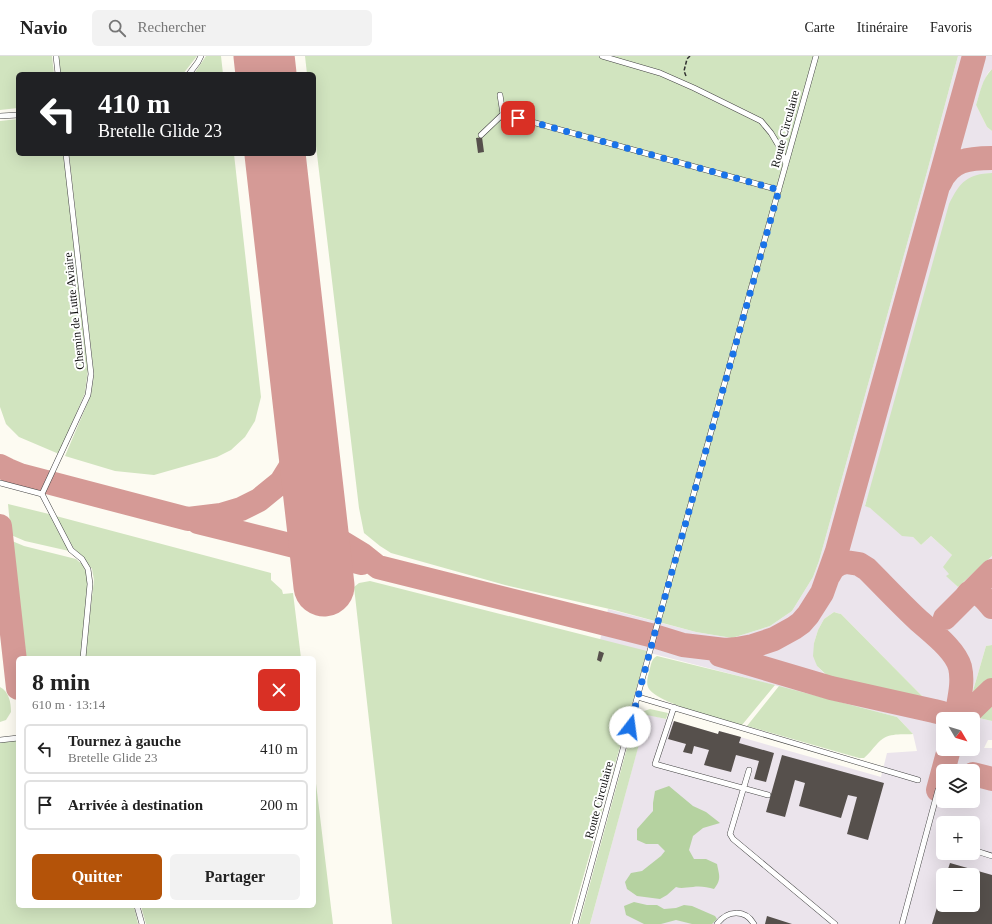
<!DOCTYPE html>
<html lang="fr">
<meta charset="utf-8">
<style>
body{margin:0;font-family:"Times New Roman",serif;background:#f2f2f2;color:#222;height:100vh;display:flex;flex-direction:column;font-size:15px;white-space:nowrap}
*{box-sizing:border-box;margin:0}
p{font-size:13px;color:#767676}
.icon{flex:none;width:22px;height:22px;fill:none;stroke:currentColor;stroke-width:2;stroke-linecap:round;stroke-linejoin:round}
.map{position:relative;flex:1;overflow:hidden}
.panel{position:absolute;left:16px;top:600px;width:300px;height:252px;display:flex;flex-direction:column;background:#fff;border-radius:6px;box-shadow:0 4px 16px #0002}
.panel>*{flex:none}
.banner{position:absolute;left:16px;top:16px;width:300px;height:84px;border-radius:6px;box-shadow:0 4px 16px #0002;background:#202124;color:#fff;overflow:hidden}
.needle{width:26px;rotate:128deg}
.fabs{position:absolute;left:936px;top:656px;display:grid;gap:8px}
.fabs a{display:grid;place-items:center;width:44px;height:44px;border-radius:6px;background:#fff;box-shadow:0 4px 16px #0002;font-size:20px}
.pin{position:absolute;display:grid;place-items:center;width:34px;height:34px;color:#fff;margin:-17px;border-radius:8px;box-shadow:0 2px 6px #0006}
.me{position:absolute;width:44px;margin:-22px;rotate:15deg;stroke-linejoin:round;filter:drop-shadow(0 0 3px #0008)}
.turn{display:flex;align-items:center;gap:14px;height:84px;padding:0 16px;font-size:18px}
.turn .icon{width:52px;height:52px;stroke-width:2.5}
.turn b{display:block;font-size:28px;line-height:34px}
.round{display:grid;place-items:center;flex:none;width:42px;height:42px;border-radius:6px;background:#f2f2f2}
.head{display:flex;align-items:center;justify-content:space-between;height:68px;padding:0 16px}
h1{font-size:24px;font-weight:700;line-height:30px}
.button{display:flex;gap:8px;margin-top:auto;padding:8px 16px}
.button a{flex:1;height:46px;border-radius:6px;background:#b45309;color:#fff;font-size:16px;font-weight:700;line-height:46px;text-align:center}
.button a+a{background:#f2f2f2;color:#222}
ul{padding:0;list-style:none}
li{display:flex;align-items:center;gap:12px;height:50px;margin:0 8px 6px;padding:0 8px;border:2px solid #e0e0e0;border-radius:6px}
li div{flex:1}
li b{display:block;font-size:15px}
li em{font-style:normal}
header{display:flex;align-items:center;gap:24px;box-sizing:border-box;height:56px;padding:0 20px;background:#fff;border-bottom:1px solid #e0e0e0}
header strong{font-size:19px}
nav{display:flex;gap:22px;margin-inline-start:auto;font-size:14px}
.search{width:280px;height:36px;background:#f2f2f2;display:flex;align-items:center;gap:10px;box-sizing:border-box;padding:0 14px;border-radius:6px;color:#767676;font-size:15px}
.map>svg:first-child{display:block}
.industrial{fill:#ebe4ec;fill-rule:evenodd}
.green{fill:#d1e4bf}
.forest{fill:#b5d2a0}
.lines{fill:none;stroke-linecap:round;stroke-linejoin:round}
.taxiway{stroke:#d59a96;stroke-width:24}
.runway{stroke:#d59a96;stroke-width:61}
.building{fill:#56504c}
.lane-casing{stroke:#414141;stroke-width:6}
.path{stroke:#303030;stroke-width:1.5;stroke-dasharray:4 2;stroke-linecap:butt}
.lane{stroke:#fff;stroke-width:5}
.route{stroke:#1a73e8;stroke-width:7;stroke-dasharray:0 12.6}
.labels{text-anchor:middle;stroke-width:4;stroke-linejoin:round;paint-order:stroke}
.street-label{font-size:12px;fill:#0e0e0e;stroke:#fff}
</style>
<header>
<strong>Navio</strong>
<div class="search"><svg class="icon" aria-label="search" viewBox="0 0 24 24"><circle cx="10" cy="10" r="6"/><path d="M15 15l6 6"/></svg>Rechercher</div>
<nav><a>Carte</a><a>Itinéraire</a><a>Favoris</a></nav>
</header>
<div class="map">
<svg width="992" height="868" viewBox="0 0 992 868">
<rect width="100%" height="100%" fill="#fdfbf2"/>
<path class="industrial" d="M958,0H992V13L988,17L982,30L976,49L987,71L992,75V117L984,118L865,449L870,452L913,481L921,489L931,480L952,499L949,518L947,520L958,531L992,500V589L986,590L966,659L992,665V684H988L984,692H992V868H590L647,658L718,678L719,675L881,721L887,697L917,695L913,678L897,661L600,584L608,553L696,576L732,582L770,570L792,555L813,521L819,505L927,116ZM834,556L841,558L922,640L874,635L844,628L833,625L825,618L817,610L814,587L818,574L824,563ZM943,663H973V693H943ZM943,715H973V745H943ZM943,767H973V797H943ZM943,819H973V849H943Z"/>
<path class="green" d="M0,0H52L54,18H18V52L0,54Z
M58,0H197L183,18H60Z
M206,0H221L223,18H194Z
M305,0H958L927,116L819,505L813,521L792,555L770,570L732,582L696,576L614,554L505,529L391,497L380,490L364,477L359,452L314,73V18H307Z
M992,13V75L987,71L976,49C980,37 982,23 992,13Z
M18,63V98H64L88,313L85,337L59,398L19,381L6,368L0,351V65Z
M69,98H234L261,341L255,365L245,381L231,394L217,401L154,419L115,415L65,400L91,339L94,319Z
M992,117V500L958,531L946,520L949,518L943,511L952,499L931,480L921,489L913,481L902,480L870,452L865,450L949,148C960,126 967,118 992,117Z
M8,448L49,458L62,483L69,495L25,485L11,479Z
M56,460L271,517V524L282,534L283,538L293,537L301,602H86V592L94,524L92,513L84,503L74,493Z
M12,485L24,490L76,503L83,509L87,519V533L81,602H25Z
M370,525L647,595L570,868H392L354,531L359,527Z
M834,556L837,557L841,558L922,640L912,643L900,642L833,625L817,610L813,600L814,587L818,574L824,563Z
M992,589V665L966,659L986,590Z
M657,600L775,629L742,669C725,664 654,647 648,631C646,627 648,620 649,616C651,609 651,603 657,600Z
M779,630L897,661L913,678C899,679 887,676 877,688C872,693 869,698 864,702H859L747,670Z
M0,631C9,636 11,646 11,656L6,664L0,666Z
M650,653L668,657L666,663L647,659L590,868H579L633,670C637,659 639,656 650,653Z
M18,683V850H134L138,868H0V685Z
M314,711L333,868H146L141,850H314Z"/>
<path class="forest" d="M669,730L693,750L706,756L720,767L703,772L693,780L689,794L694,803H706L717,808C719,819 722,823 714,833C707,831 700,830 693,831C686,831 682,833 676,831L667,839L660,843L637,840L627,833L625,826L631,817L642,815L661,800L665,795L658,788H646L637,784V773L653,755V747L655,735Z
M634,846L647,849H657L664,853L676,852L684,849L692,850L715,860L717,863L712,868H692L676,864L661,868H644L626,859L624,850Z"/>
<g class="lines">
<path class="taxiway" d="M940,127C950,104 969,102 992,102
M0,410L8,414L20,419L188,463L221,459L241,453L259,444L281,426L294,405L302,378L304,357
M314,439L318,459L324,472L335,482L363,499L378,511L654,580L683,589L725,594L737,593L753,590L774,583L794,572L801,567L808,559L822,537L837,495L974,0
M198,466L362,507
M0,470L18,632
M829,519L833,512L839,508L846,506L859,508L867,513C884,530 900,547 917,563C931,576 955,593 960,611C964,628 958,646 956,663
M965,542L969,537C981,536 985,543 992,551
M945,562L992,515
M720,599L831,632L934,655L942,657L949,663
M962,663L992,634
M973,718L992,723
M938,734L949,693"/>
<path class="runway" d="M264,0L266,18
M275,98L324,530"/>
</g>
<path class="building" d="M482,81L484,96L478,97L476,82Z
M599,595L604,597L601,606L597,604Z
M674,665L718,678L719,675L741,681L739,687L774,697L766,726L754,723L759,705L736,699L731,716L704,709L709,694L694,690L692,698L683,696L686,688L668,683Z
M782,699L884,727L868,784L847,778L857,741L848,739L841,762L799,750L805,727L795,724L785,761L766,756Z
M950,807L992,819V868H932L943,832V849H973V819H946Z
M767,860L792,868H765Z"/>
<g class="lines">
<g class="lane-casing">
<path id="lane" d="M56,0L58,18
M602,0L660,17L694,32L761,65L771,77L780,92L786,108
M189,18L198,6L201,0
M500,39L503,58
M0,60L18,59
M481,79L503,58L779,134
M66,98L91,318L88,339L42,438L71,494L82,503L88,513L90,528L83,602
M0,427L42,438
M638,641L918,724
M674,651L655,708L768,739
M0,684L18,682
M749,714L730,778L733,783L835,868
M973,794L992,800
M137,850L142,868
M575,868L654,580L816,0
M717,868C727,854 745,853 754,868
M902,868L938,734"/>
</g>
<path class="path" d="M686,20L684,15L687,3L690,0"/>
<use href="#lane" class="lane"/>
</g>
<g class="lines">
<path class="route" d="M518,62L779,134L654,580L630,671"/>
</g>
<g class="labels">
<g class="street-label">
<text transform="translate(785 73) rotate(-75)" y="4">Route Circulaire</text>
<text transform="translate(74 255) rotate(-96)" y="4">Chemin de Lutte Aviaire</text>
<text transform="translate(599 744) rotate(-75)" y="4">Route Circulaire</text>
</g>
</g>
</svg>
<div class="fabs">
<a><svg class="needle" viewBox="-14 -14 28 28"><path d="M0-13l5 13h-10z" fill="#e53935"/><path d="M0 13l5-13h-10z" fill="#767676"/></svg></a>
<a><svg class="icon" aria-label="layers" viewBox="0 0 24 24"><path d="M12 4l9 5-9 5-9-5zM3 14l9 5 9-5"/></svg></a>
<a>+</a>
<a>−</a>
</div>
<div class="pin" style="left:518px;top:62px;background:#d93025"><svg class="icon" aria-label="arrive" viewBox="0 0 24 24"><path d="M6 21V4h12l-3 4 3 4H6"/></svg></div>
<svg class="me" style="left:630px;top:671px" viewBox="-20 -20 40 40"><circle r="19" fill="#fff"/><path d="M0-13L10 11 0 6-10 11z" fill="#1a73e8"/></svg>
<div class="banner">
<div class="turn"><svg class="icon" aria-label="left" viewBox="0 0 24 24"><path d="M17 20v-9H6M10 6l-5 5 5 5"/></svg><div><b>410 m</b>Bretelle Glide 23</div></div>
</div>
<section class="panel">
<div class="head"><div><h1>8 min</h1><p>610 m · 13:14</p></div><a class="round" style="background:#d93025;color:#fff"><svg class="icon" aria-label="close" viewBox="0 0 24 24"><path d="M6 6l12 12M18 6L6 18"/></svg></a></div>
<ul>
<li><svg class="icon" aria-label="left" viewBox="0 0 24 24"><path d="M17 20v-9H6M10 6l-5 5 5 5"/></svg><div><b>Tournez à gauche</b><p>Bretelle Glide 23</p></div><em>410 m</em></li>
<li><svg class="icon" aria-label="arrive" viewBox="0 0 24 24"><path d="M6 21V4h12l-3 4 3 4H6"/></svg><div><b>Arrivée à destination</b></div><em>200 m</em></li>
</ul>
<div class="button"><a>Quitter</a><a>Partager</a></div>
</section>
</div>
